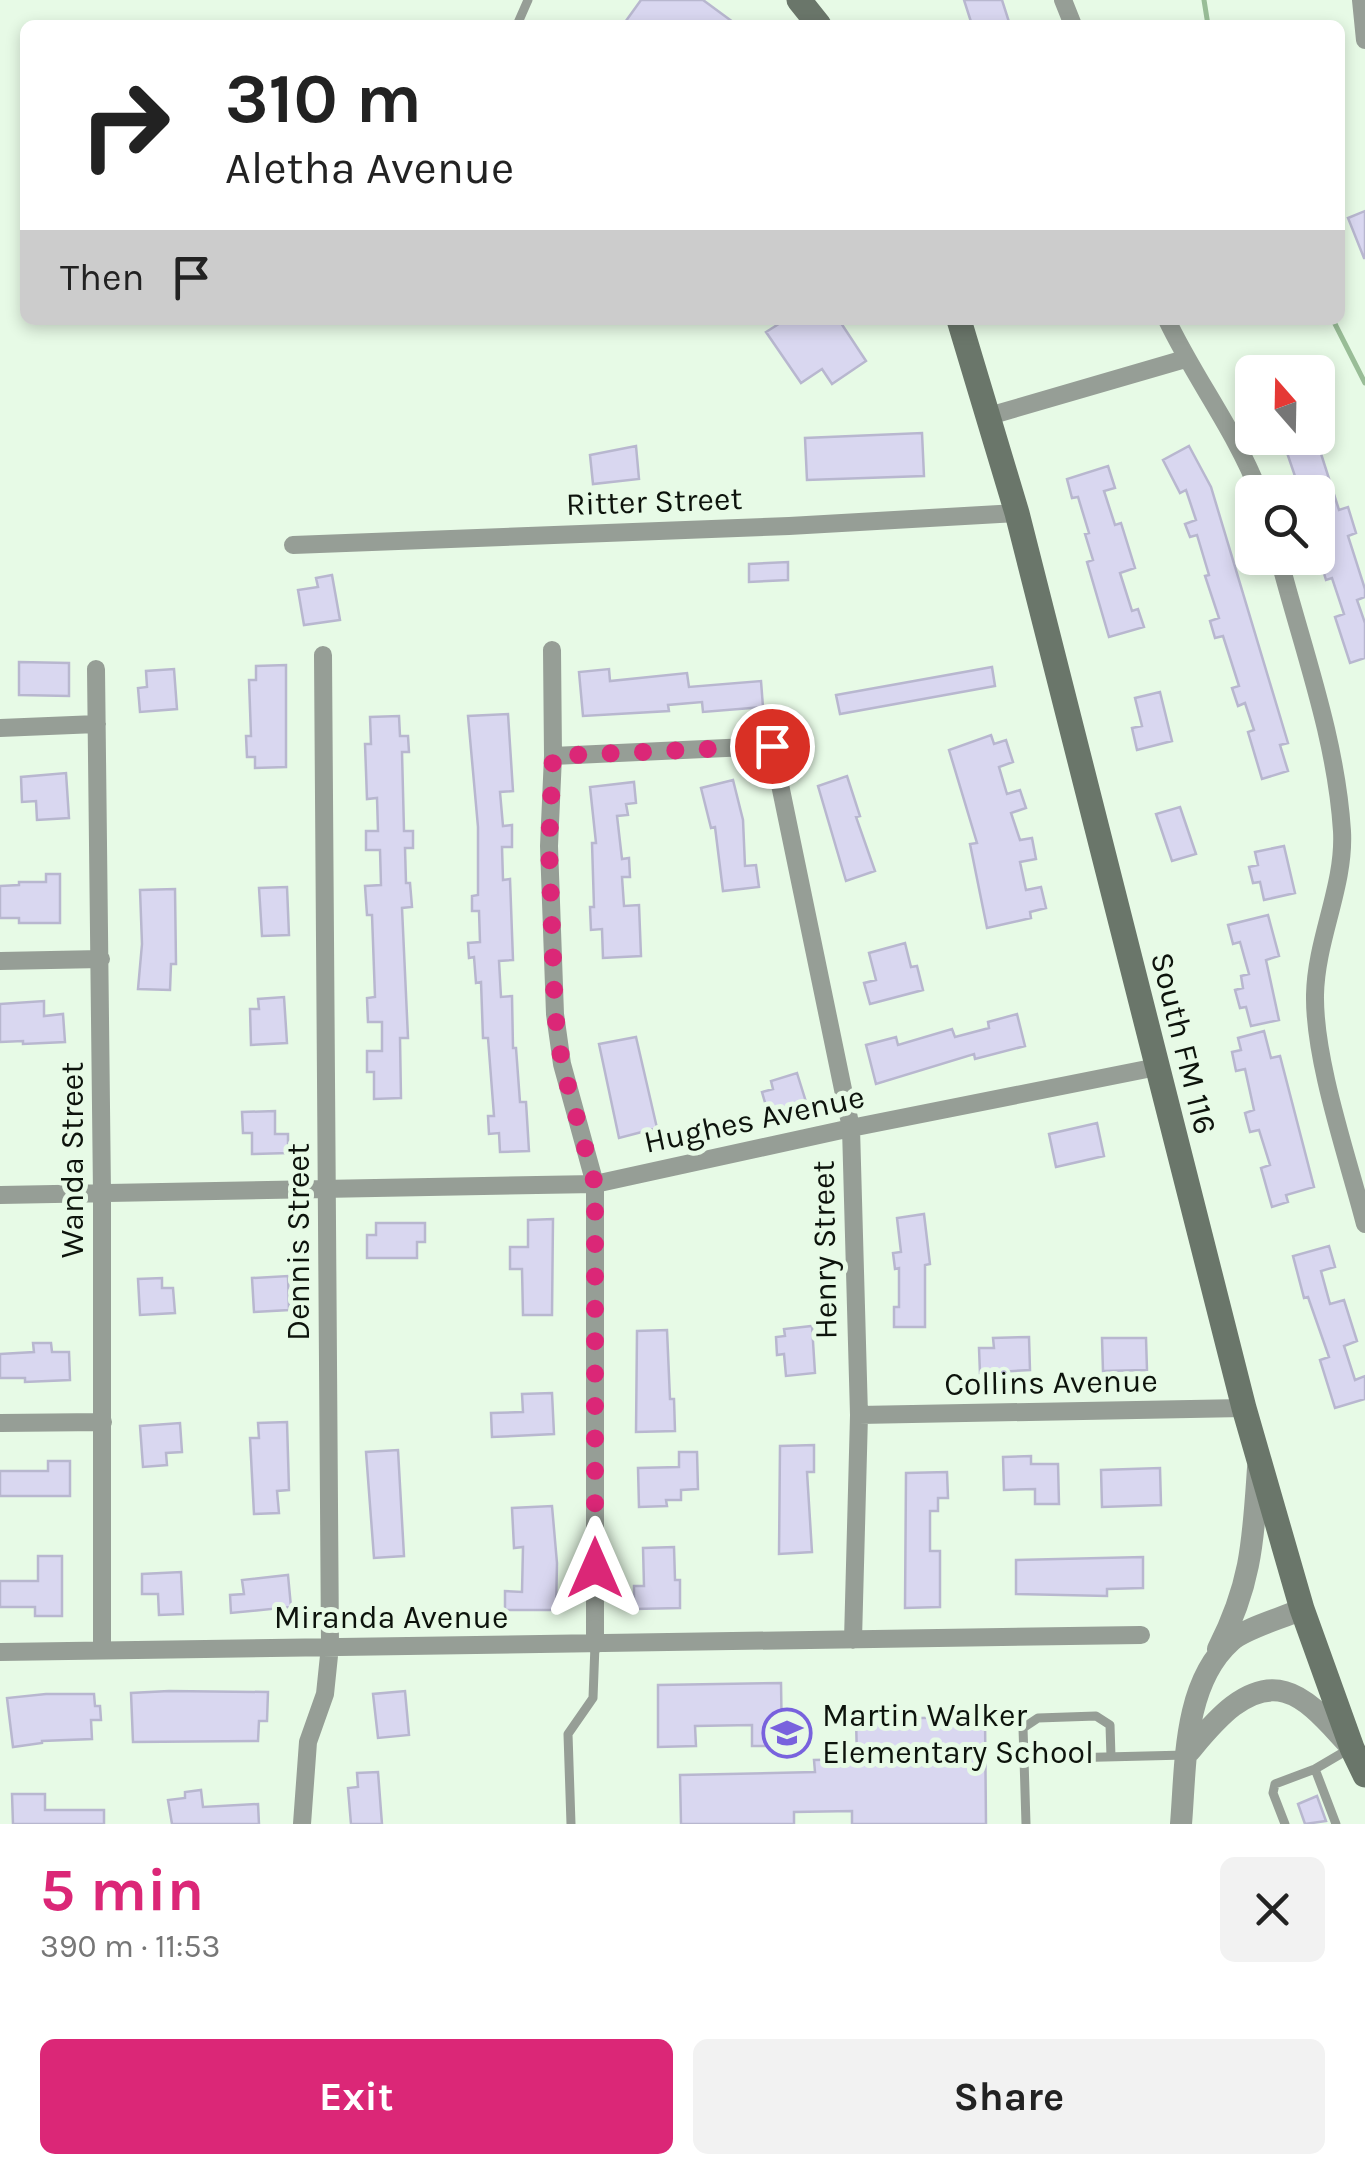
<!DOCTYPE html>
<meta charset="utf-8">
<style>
body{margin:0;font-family:Karla,sans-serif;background:#f2f2f2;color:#222;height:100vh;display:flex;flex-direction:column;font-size:38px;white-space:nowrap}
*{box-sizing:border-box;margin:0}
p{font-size:32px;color:#767676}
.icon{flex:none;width:55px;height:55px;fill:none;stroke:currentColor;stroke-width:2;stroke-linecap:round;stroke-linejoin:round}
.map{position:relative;height:1824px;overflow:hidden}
.panel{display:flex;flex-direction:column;background:#fff;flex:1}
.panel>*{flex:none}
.banner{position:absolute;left:20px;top:20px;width:1325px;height:305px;border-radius:15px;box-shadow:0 5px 15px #0003;background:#fff;color:#222;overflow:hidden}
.needle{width:65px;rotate:340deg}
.fabs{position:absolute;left:1235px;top:355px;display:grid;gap:20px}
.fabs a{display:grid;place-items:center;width:100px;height:100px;border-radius:15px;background:#fff;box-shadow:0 5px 15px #0003;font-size:50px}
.pin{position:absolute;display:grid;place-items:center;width:85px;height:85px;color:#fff;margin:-42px;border:5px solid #fff;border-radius:50%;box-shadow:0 2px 10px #0007}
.me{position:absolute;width:110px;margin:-55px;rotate:0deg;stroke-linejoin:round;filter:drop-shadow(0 0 8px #0008)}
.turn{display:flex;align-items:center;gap:35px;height:210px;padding:0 40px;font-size:45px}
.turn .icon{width:130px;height:130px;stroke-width:2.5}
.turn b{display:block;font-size:70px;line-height:85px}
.then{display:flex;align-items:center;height:95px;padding:0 40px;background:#0003;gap:20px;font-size:38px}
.round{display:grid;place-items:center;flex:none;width:105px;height:105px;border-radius:15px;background:#f2f2f2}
.summary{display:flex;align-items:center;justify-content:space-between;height:170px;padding:0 40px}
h1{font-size:60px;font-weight:700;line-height:75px;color:#db2777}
.action{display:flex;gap:20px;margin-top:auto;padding:20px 40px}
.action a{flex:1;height:115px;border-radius:15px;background:#db2777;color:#fff;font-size:40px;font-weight:700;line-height:115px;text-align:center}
.action a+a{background:#f2f2f2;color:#222}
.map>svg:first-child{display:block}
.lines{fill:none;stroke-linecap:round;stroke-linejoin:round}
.stream{stroke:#99bd97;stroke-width:5}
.building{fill:#d9d7f0;stroke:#b8b7cf;stroke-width:2.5}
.service{stroke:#969e96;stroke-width:9}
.minor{stroke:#969e96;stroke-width:18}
.tertiary{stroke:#969e96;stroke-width:22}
.secondary{stroke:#6a766a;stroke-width:25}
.route{stroke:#db2777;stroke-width:18;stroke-dasharray:0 32.4}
.labels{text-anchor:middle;stroke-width:10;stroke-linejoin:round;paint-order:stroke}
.street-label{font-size:32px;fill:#0d130c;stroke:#e7fae6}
.poi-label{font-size:32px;fill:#0d130c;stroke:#e7fae6;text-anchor:start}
</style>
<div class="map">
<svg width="1365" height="1824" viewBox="0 0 1365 1824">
<rect width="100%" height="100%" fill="#e7fae6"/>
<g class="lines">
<path class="stream" d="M1204,0L1208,25
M1333,320L1365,383"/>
</g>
<path class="building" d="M641,0H703L737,25H623Z
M964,0H1002L1010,25H972Z
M1365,211V258H1364L1348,218Z
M785,320H839L866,361L832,384L822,369L801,383L766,332Z
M922,433L924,476L807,480L805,438Z
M1303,438H1316L1339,510L1348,507L1356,533L1348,536L1365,589V597L1357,600L1365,623V658L1350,663L1335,617L1344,614L1332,578L1326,580L1320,560L1323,559L1318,543V478L1298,485L1284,444Z
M636,446L639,479L593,484L590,455Z
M1189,446L1211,487L1288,743L1280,745L1288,771L1262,779L1248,732L1254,730L1245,703L1238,706L1232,688L1239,686L1223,636L1215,638L1210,621L1219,618L1205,576L1209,575L1197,535L1190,537L1185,524L1196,520L1186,490L1180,493L1163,460Z
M1108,466L1115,488L1104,491L1115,525L1121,523L1135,568L1120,573L1132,611L1138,609L1144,627L1109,637L1087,562L1093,560L1085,534L1089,533L1078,497L1072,498L1067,479Z
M788,562V580L749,582V564Z
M332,575L340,620L304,625L298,590L318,587L316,578Z
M19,662L69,663V696L19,695Z
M286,665V767L255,768V757H247L246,736H251L249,680H256V666Z
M992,667L995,686L840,714L836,695Z
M174,669L177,709L140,712L138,688L147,687L146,671Z
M609,669L610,681L687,673L689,687L761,681L763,707L703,712L702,702L668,705L669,711L583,716L579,672Z
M1160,692L1172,741L1137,750L1132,728L1142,726L1135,698Z
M508,714L513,791L500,792L503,826L512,825V847H502L503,880L510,879L513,960L499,961L501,997L512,996L513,1048H516L520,1102H526L529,1151L500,1152L499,1133L489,1134L488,1116H494L488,1038H483L481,982L476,983L474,957L469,958L468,943L480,942L479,911H472V896L478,895V827L468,716Z
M399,716L400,736H408L409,752H402L404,831H413V848H405L406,883H410L412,907L402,908L408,1038H400L401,1098L374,1099V1072H367V1051H382V1022H368L367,998L375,997L372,915H367L365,886L381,885L380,850H366V831H378L377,798L367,799L365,744H371L370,717Z
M991,735L994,744L1006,740L1013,762L999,767L1007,794L1020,790L1026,808L1011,813L1020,840L1032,838L1036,859L1020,862L1026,890L1041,887L1046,908L1030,912L1031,918L987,928L970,844L977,843L949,750Z
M66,773L69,818L37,820L36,801L22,802L21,777Z
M847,776L860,816L856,817L875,871L846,881L818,786Z
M733,780L743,820L745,866L756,865L759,887L723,891L715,827L711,828L701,788Z
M634,782L636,803L626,804L628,815L617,816L622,859L629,858L630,877H622L624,906L639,905L641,956L603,958L602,929L591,930L590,907H594L592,843H596L590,787Z
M1180,807L1196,854L1172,861L1156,814Z
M1284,846L1295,893L1264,900L1260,882L1253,883L1249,867L1258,865L1255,852Z
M46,874H60V923H19V918H0V886L19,885V882H46Z
M287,887L289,935L262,936L259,888Z
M175,889L176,964H171L170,990L138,989L142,944L140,890Z
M1268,915L1279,956L1266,960L1279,1020L1251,1026L1246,1007L1240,1008L1235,990L1243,988L1241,976L1249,974L1240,942L1233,944L1228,925Z
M905,943L911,967L917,966L923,990L870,1004L864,983L876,980L869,953Z
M284,997L287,1043L251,1045L250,1009H259L258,999Z
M44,1001V1016L63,1014L65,1042L23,1044V1041L0,1042V1004Z
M1017,1014L1025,1046L975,1059L974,1054L876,1084L866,1045L896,1037L898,1045L952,1029L955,1037L989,1028L988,1022Z
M1264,1031L1271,1058L1280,1056L1314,1187L1286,1195L1288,1202L1272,1207L1261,1168L1270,1165L1259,1130L1250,1132L1245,1113L1254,1110L1245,1069L1236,1071L1232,1052L1241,1050L1238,1038Z
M636,1037L657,1128L619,1138L599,1044Z
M797,1073L806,1102L768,1113L762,1092L773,1089L771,1081Z
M275,1111V1134H288V1153L252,1154V1133H243L242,1112Z
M1097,1123L1104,1156L1056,1167L1049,1134Z
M924,1214L930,1264L925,1265V1327H894V1307H899V1268L895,1269L893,1253L901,1252L897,1218Z
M553,1219L552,1315H523L522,1269H510V1247H528V1220Z
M376,1223H425V1242H417V1258H367V1235H376Z
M1329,1246L1335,1267L1321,1271L1330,1304L1344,1300L1357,1341L1344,1346L1355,1380L1365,1376V1399L1335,1408L1320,1360L1329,1357L1308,1297L1304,1298L1293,1256Z
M288,1276L289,1310L254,1312L252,1278Z
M162,1278V1288H173L175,1313L140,1315L138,1279Z
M812,1326L815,1373L786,1376L784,1354L777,1355L776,1337L785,1336L784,1329Z
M667,1330L670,1399H674L675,1431L636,1432L637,1331Z
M1029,1337L1030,1370L980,1373L979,1348H994L993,1338Z
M1102,1338H1146L1147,1370L1103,1371Z
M33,1343H51L52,1352H69L70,1380L25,1382V1378H0V1354L34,1352Z
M552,1393L554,1434L492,1437L491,1413L523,1412L522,1394Z
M287,1422L289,1490L277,1491L279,1513L254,1514L250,1438H259L258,1423Z
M180,1423L182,1452L166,1453L167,1465L143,1467L140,1426Z
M814,1445V1472H807L812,1552L779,1554L780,1446Z
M398,1450L404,1556L374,1558L366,1452Z
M679,1452H697L698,1489L681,1490V1500H666L667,1506L639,1507L638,1468L679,1467Z
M1031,1456V1464H1058L1059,1504H1035V1489L1004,1490L1003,1457Z
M48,1461H70V1496H0V1471H48Z
M1160,1468L1161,1505L1102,1507L1101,1470Z
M947,1472L948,1498H938V1511H930V1551H940V1607L905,1608L906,1473Z
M552,1506L557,1563L556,1610H505V1591L522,1592L523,1547L514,1548L512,1508Z
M674,1547L675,1580H680V1608L634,1609V1586H644L643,1548Z
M38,1556H62V1616H35V1607H0V1581H38Z
M1143,1557V1588L1107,1589V1596L1016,1594V1560Z
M181,1572L183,1614L159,1615L158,1594H142V1574Z
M288,1575L291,1607L231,1613L230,1595L244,1594L242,1580Z
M781,1683L782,1746H752V1725L695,1726L696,1746L658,1747V1685Z
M169,1691L268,1692L267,1721H259L258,1741L133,1742L131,1693Z
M405,1691L409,1735L378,1738L373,1694Z
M46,1694H94L95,1706H100L101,1720H91L92,1739L42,1741V1743L13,1747L7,1698Z
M985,1717L986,1824H852V1811L794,1812V1824H681L680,1775L815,1772L814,1760L857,1759L856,1719Z
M378,1772L382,1824H351L348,1788L358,1787L357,1773Z
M201,1790L203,1807L258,1804L259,1824H172L168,1800L185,1798V1792Z
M12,1794H45V1810H104V1824H13Z
M1317,1796L1326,1821L1305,1824L1298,1804Z"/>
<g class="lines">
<path class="service" d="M517,25L528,0
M1024,1759L1023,1728L1038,1718L1096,1716L1110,1725L1111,1757
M571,1824L568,1734L593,1698L595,1645
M1026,1824L1024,1759L1186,1755
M1285,1824L1273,1793L1275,1784L1315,1769
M1336,1824L1315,1769L1349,1749"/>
<path class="minor" d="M1063,0L1073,25
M1361,0L1365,40
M1167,320C1195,379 1236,432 1259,492
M989,416L1185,359
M293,545L789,526L1017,513
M1279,558C1302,647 1336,737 1342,831C1345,886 1316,939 1315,995C1314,1061 1348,1158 1365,1224
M552,650L553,756L549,846L555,1014L562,1064L595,1184V1645
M96,669L102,1194V1650
M0,728L97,724
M553,756L772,746L851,1128L859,1415L853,1640
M0,961L101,959
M0,1195L595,1184L851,1128L1157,1067
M859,1415L1244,1408
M0,1423L103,1422
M0,1652L1141,1635
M302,1824L308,1742L325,1694L330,1646L323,655"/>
<path class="tertiary" d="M1218,1649C1252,1582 1253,1540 1258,1468
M1189,1752C1210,1727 1245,1681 1285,1692C1311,1699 1333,1729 1352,1748
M1181,1824C1186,1764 1183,1684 1231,1641C1245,1628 1283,1618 1302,1609"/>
<path class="secondary" d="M799,0L819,25
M959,320L1017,513L1244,1408L1302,1609L1352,1748L1365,1775"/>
</g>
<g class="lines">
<path class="route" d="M595,1568V1184L562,1064L555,1014L549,846L553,756L772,746"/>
</g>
<defs>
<g id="school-ring" transform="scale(2.5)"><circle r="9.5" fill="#e7fae6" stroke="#7862dd" stroke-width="1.5"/><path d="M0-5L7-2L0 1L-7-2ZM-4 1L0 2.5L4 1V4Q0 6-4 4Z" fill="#7862dd"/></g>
</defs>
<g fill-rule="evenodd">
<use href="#school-ring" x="787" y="1733"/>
</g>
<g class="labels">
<g class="street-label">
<text transform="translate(654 501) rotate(-2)" y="11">Ritter Street</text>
<text transform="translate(1184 1043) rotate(76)" y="11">South FM 116</text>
<text transform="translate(754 1119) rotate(-12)" y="11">Hughes Avenue</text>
<text transform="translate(72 1160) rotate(-90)" y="11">Wanda Street</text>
<text transform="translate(298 1242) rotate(-90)" y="11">Dennis Street</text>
<text transform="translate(824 1250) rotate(-91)" y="11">Henry Street</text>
<text transform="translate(1051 1382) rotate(-1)" y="11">Collins Avenue</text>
<text x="391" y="1628">Miranda Avenue</text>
</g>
<g class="poi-label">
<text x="822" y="1726">Martin Walker<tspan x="822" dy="37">Elementary School</tspan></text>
</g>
</g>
</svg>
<div class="fabs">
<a><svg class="needle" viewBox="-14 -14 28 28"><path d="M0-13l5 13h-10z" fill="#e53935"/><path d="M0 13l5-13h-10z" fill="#767676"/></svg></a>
<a><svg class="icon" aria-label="search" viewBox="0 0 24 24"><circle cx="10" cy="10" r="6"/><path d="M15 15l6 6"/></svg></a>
</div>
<div class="pin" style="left:772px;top:746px;background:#d93025"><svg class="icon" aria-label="arrive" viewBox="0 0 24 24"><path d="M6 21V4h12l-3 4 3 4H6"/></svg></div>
<svg class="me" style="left:595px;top:1568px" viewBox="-20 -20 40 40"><path d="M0-17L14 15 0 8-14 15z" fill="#db2777" stroke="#fff" stroke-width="4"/></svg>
<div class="banner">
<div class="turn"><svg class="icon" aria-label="right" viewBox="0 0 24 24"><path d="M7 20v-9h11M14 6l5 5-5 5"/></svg><div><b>310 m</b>Aletha Avenue</div></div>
<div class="then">Then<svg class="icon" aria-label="arrive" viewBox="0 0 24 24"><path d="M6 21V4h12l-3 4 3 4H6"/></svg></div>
</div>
</div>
<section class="panel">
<div class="summary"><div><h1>5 min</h1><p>390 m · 11:53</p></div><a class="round"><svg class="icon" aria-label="close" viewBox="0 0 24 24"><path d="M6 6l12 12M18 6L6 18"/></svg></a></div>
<div class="action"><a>Exit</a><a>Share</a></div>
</section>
